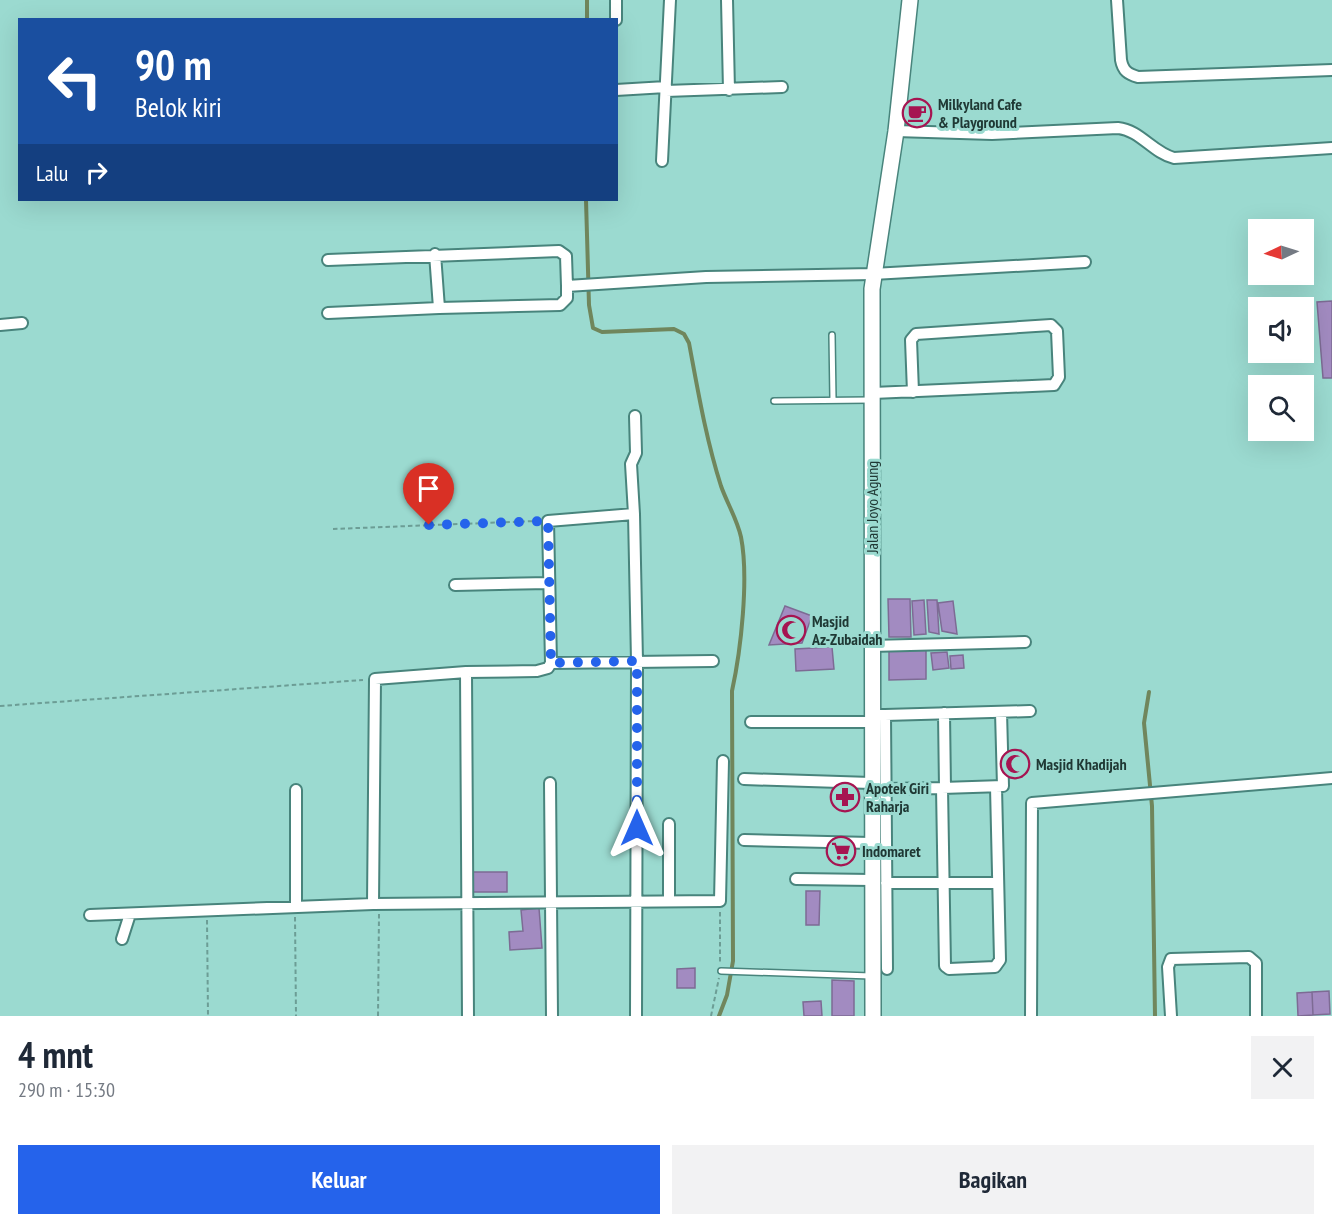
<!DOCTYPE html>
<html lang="id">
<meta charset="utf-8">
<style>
body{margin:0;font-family:"PT Sans Narrow",sans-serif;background:#f2f2f3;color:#1f2937;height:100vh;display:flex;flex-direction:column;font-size:22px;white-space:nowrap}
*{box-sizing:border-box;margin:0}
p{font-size:20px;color:#747a83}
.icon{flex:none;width:33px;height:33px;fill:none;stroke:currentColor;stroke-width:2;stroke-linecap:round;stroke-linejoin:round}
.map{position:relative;height:1016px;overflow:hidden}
.panel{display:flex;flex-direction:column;background:#fff;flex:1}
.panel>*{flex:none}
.hud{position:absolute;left:18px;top:18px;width:600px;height:183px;border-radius:0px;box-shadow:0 6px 24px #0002;background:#1a4fa0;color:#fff;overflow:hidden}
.needle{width:39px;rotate:266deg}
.controls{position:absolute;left:1248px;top:219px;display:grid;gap:12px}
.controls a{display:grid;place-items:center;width:66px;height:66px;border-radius:0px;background:#fff;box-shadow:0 6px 24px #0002;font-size:30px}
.pin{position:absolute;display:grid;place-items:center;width:51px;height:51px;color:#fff;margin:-62px -26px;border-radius:50% 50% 50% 0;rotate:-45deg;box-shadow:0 0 6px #0007}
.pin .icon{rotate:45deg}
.me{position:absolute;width:66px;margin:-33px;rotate:0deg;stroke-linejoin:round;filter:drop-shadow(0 0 4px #0008)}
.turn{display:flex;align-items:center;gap:21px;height:126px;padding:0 18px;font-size:27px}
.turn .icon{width:78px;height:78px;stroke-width:2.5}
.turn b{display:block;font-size:42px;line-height:51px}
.then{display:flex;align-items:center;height:57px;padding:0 18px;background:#0003;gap:12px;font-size:22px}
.round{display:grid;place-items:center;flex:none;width:63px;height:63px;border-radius:0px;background:#f2f2f3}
.head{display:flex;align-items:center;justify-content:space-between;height:102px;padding:0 18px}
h1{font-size:36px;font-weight:600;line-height:45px}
.cta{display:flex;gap:12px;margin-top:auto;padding:12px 18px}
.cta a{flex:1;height:69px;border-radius:0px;background:#2563eb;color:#fff;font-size:24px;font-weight:600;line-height:69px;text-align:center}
.cta a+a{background:#f2f2f3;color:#1f2937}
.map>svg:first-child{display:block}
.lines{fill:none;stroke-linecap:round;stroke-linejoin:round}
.stream{stroke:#70865c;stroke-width:4}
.building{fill:#a28bc1;stroke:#7d6b94;stroke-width:1.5}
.service-casing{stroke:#48847c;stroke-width:8}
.minor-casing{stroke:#48847c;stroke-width:14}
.secondary-casing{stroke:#48847c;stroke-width:18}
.path{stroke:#6c9d95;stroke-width:2;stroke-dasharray:4.5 3;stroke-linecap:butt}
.service{stroke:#fff;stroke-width:5}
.minor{stroke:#fff;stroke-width:10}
.secondary{stroke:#fff;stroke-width:15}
.route{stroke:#2563eb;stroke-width:10;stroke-dasharray:0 18}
.labels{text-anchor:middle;stroke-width:6;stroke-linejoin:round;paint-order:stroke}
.poi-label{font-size:16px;font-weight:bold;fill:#1f3834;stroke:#9bdad0;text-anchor:start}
.street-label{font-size:16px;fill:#1f3834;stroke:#9bdad0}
</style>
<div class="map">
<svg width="1332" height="1016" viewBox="0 0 1332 1016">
<rect width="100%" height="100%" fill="#9bdad0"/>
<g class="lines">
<path class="stream" d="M587,20V0
M586,200L589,305L593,328L602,332L674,329L684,334L689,343C698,391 706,439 721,486C727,503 737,519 741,537C749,578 741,650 732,691L733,961L727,995L719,1016
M1149,692L1144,723L1152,806L1155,1016"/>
</g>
<path class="building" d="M1332,301V378H1323L1317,302Z
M888,599H910L911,637H889Z
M924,600L926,634L914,635L912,601Z
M927,600H937L939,634L929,632Z
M953,601L957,634L942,631L938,603Z
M785,606L812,616L802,643L769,645Z
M832,647L834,669L796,671L795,649Z
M926,649V679L889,680V650Z
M947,652L949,668L933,670L931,653Z
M963,655L964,668L951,669L950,656Z
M1021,750L1022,777L1009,778L1008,751Z
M472,872H507V892H472Z
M806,891H820L819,925H806Z
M539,908L542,948L510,950L509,932L523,931L521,910Z
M695,968V988H677V969Z
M832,980L854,981V1016H832Z
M1329,991L1330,1014L1313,1015L1312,992Z
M1312,992L1313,1015L1298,1016L1297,993Z
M821,1001L822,1016H804L803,1002Z"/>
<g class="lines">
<g class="service-casing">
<path id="service" d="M832,335L833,400
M774,401L871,400
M721,971L871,976"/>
</g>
<g class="minor-casing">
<path id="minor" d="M616,0V20
M727,0L729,90
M1117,0L1121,60C1123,71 1128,74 1138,77L1332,70
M616,90L666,87
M666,91L782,87
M896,131L992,134L1118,128C1140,130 1153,153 1174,158L1332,148
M662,161L670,0
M435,254L439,308L560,305L567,298V286L706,277L873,274L1085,262
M328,260L559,251L566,256L567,286
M328,313L439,308
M0,325L22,323
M873,393C933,390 994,388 1054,385L1059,377L1057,331L1051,325L916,334L911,340L913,392
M635,416L636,453L631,464L634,514L637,661L636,1016
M455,585L549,583
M871,646L1025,642
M551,663L713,661
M944,713L945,788
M871,715H885L887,969
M885,715L1030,711
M751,722H871
M744,779L871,783
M550,783L552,1016
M996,787L1000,960L995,967L949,969L945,966L942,788L1003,786L1001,712
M886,789L942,788
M296,790V906
M669,824V900
M744,840L871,843
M796,879L872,880
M886,883H998
M373,904L375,679L466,672
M90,915L373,904L720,901L723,761
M122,939L130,914
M468,1016L466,672L537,671L548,668L551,663L548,521L634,514
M1031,1016L1032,803L1332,778
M1171,1016L1168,967L1171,959L1249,957L1256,963V1016"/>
</g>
<g class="secondary-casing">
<path id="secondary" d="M873,1016L872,289L896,131L910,0"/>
</g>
<path class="path" d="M333,529L536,521
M0,706L363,680
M720,912V963
M295,917L296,1016
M207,920L208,1016
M378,1016L379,914
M711,1016L719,978"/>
<use href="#service" class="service"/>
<use href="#minor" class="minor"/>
<use href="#secondary" class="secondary"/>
</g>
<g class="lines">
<path class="route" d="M429,525L548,521L551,663L637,661V828"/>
</g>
<defs>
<g id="cafe-ring" transform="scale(1.5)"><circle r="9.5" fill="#9bdad0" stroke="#a61451" stroke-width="1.5"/><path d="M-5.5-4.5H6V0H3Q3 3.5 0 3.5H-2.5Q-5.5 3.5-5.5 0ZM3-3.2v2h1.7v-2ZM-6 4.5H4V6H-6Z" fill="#a61451"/></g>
<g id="mosque-ring" transform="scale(1.5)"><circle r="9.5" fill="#9bdad0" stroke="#a61451" stroke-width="1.5"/><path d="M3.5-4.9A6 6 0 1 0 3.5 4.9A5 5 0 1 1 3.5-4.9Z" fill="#a61451"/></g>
<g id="pharmacy-ring" transform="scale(1.5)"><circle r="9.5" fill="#9bdad0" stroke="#a61451" stroke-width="1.5"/><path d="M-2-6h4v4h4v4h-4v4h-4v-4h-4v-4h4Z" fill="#a61451"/></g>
<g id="supermarket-ring" transform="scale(1.5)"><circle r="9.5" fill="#9bdad0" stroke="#a61451" stroke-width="1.5"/><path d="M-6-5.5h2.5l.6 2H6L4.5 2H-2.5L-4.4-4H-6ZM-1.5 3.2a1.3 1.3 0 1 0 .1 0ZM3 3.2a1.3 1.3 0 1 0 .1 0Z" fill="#a61451"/></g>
</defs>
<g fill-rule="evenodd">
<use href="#cafe-ring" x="917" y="113"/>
<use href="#mosque-ring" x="791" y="630"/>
<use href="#mosque-ring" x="1015" y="764"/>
<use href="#pharmacy-ring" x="845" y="797"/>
<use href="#supermarket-ring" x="841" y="851"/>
</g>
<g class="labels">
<g class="poi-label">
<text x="938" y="110">Milkyland Cafe<tspan x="938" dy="18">&amp; Playground</tspan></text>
<text x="812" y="627">Masjid<tspan x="812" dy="18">Az-Zubaidah</tspan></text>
<text x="1036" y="770">Masjid Khadijah</text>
<text x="866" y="794">Apotek Giri<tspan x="866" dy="18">Raharja</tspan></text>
<text x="862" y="857">Indomaret</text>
</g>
<g class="street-label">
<text transform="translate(872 507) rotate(-90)" y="6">Jalan Joyo Agung</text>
</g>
</g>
</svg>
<div class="controls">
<a><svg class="needle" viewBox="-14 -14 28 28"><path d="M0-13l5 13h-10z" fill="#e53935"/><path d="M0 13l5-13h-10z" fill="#747a83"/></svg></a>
<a><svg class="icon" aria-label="sound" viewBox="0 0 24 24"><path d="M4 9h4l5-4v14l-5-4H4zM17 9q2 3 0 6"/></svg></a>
<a><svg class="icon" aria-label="search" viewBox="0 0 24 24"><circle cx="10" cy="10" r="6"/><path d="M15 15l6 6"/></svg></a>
</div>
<div class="pin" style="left:429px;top:525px;background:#d93025"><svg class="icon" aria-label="arrive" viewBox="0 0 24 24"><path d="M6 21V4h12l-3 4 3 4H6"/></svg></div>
<svg class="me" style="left:637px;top:828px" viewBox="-20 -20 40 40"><path d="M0-17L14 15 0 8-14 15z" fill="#2563eb" stroke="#fff" stroke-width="4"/></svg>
<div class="hud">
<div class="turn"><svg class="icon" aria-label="left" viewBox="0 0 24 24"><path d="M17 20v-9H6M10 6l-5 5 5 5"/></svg><div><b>90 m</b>Belok kiri</div></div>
<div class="then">Lalu<svg class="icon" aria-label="right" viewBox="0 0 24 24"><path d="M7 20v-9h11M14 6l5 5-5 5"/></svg></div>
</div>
</div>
<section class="panel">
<div class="head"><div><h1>4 mnt</h1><p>290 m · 15:30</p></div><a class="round"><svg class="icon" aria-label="close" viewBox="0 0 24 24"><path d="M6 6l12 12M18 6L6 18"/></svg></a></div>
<div class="cta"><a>Keluar</a><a>Bagikan</a></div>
</section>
